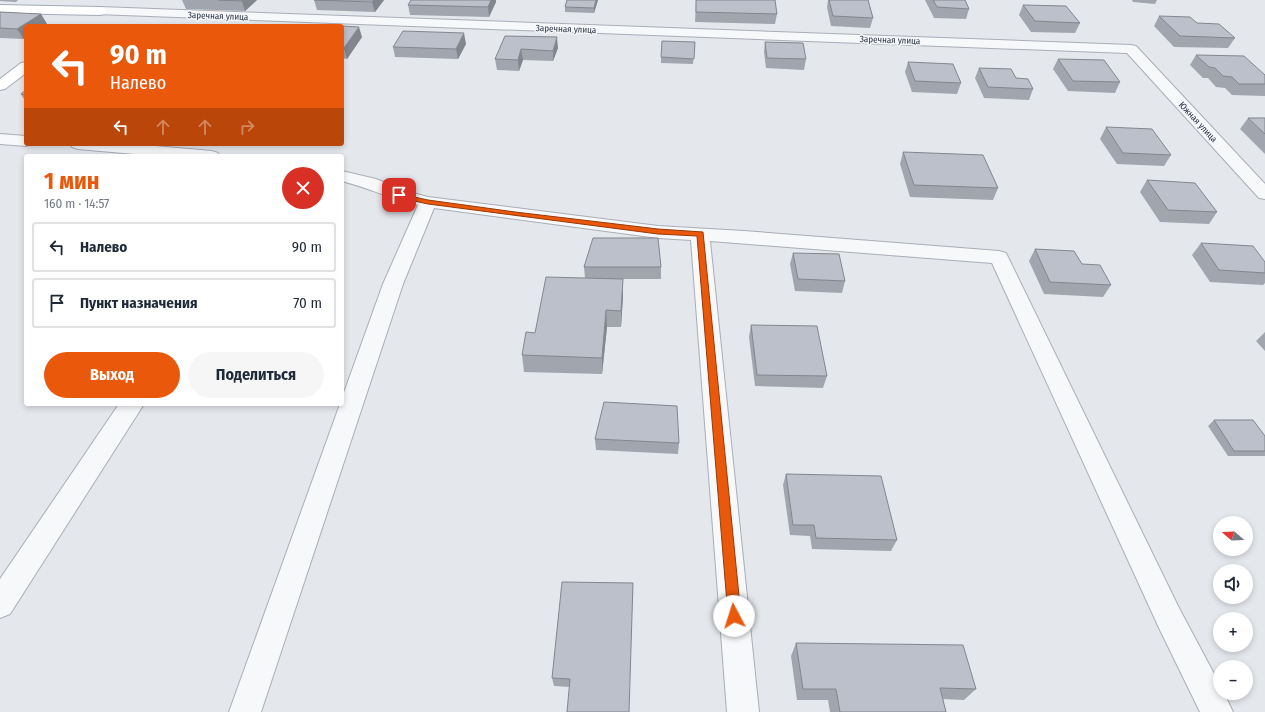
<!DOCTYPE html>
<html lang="ru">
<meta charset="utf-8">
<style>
body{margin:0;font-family:"Fira Sans Condensed",sans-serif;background:#f6f6f7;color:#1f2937;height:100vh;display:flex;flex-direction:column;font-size:15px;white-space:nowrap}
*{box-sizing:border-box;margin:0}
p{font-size:13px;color:#747a83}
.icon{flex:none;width:22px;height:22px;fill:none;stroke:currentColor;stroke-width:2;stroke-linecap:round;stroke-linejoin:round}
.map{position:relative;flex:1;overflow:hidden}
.details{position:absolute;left:24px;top:154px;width:320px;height:252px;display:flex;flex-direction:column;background:#fff;border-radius:4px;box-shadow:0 2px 6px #0003}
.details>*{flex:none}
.guide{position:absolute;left:24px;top:24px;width:320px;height:122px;border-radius:4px;box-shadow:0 2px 6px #0003;background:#ea580c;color:#fff;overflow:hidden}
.needle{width:26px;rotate:289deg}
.tools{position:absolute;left:1213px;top:516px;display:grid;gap:8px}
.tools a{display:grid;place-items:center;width:40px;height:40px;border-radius:50%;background:#fff;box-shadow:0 2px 6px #0003;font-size:20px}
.pin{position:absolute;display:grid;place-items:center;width:34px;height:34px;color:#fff;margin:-17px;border-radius:8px;box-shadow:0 2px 6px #0006}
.me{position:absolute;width:44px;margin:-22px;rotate:355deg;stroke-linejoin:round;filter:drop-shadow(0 0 3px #0008)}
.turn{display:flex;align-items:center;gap:14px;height:84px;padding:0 20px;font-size:18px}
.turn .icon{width:52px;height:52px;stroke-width:2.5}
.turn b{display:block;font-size:28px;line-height:34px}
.lanes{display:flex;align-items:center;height:38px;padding:0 20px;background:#0003;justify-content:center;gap:20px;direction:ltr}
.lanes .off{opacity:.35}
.round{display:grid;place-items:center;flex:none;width:42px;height:42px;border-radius:21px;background:#f6f6f7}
.headline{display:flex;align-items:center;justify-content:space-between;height:68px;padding:0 20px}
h1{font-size:24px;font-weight:700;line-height:30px;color:#ea580c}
.primary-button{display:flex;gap:8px;margin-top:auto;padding:8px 20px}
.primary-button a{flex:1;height:46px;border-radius:24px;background:#ea580c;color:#fff;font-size:16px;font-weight:700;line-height:46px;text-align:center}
.primary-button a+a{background:#f6f6f7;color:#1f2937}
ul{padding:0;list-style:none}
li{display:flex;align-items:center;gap:12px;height:50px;margin:0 8px 6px;padding:0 12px;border:2px solid #e0e1e3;border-radius:4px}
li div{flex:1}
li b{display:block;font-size:15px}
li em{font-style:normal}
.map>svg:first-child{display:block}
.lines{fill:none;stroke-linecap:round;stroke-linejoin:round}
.minor-casing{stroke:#a9aeb7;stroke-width:2}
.major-casing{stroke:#a3abb8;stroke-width:2}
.minor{fill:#f7f8fa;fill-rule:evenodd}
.major{fill:#fff;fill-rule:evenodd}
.wall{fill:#a1a5ae}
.shaded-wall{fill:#83868d}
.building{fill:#bbc0ca;stroke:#83868d}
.route{fill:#ea580c;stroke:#983908}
.labels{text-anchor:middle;stroke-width:3;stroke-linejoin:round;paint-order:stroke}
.far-street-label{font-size:9px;fill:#2b3445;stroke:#f4f6f9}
</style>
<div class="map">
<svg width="1265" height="712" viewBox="0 0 1265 712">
<rect width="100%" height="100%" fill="#e4e7ec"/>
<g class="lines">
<g class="minor-casing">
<path id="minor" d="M100,7L1131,45L1136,46L1265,184V199L1259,198L1127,53L96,14L94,11L96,8Z
M0,134L26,136V144H32L26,146L0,144Z
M70,144H132L212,151L218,153L220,156H157L78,149L72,147Z
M342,171L376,179L405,191L428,197L658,226L744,231L999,251L1006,253L1179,608L1220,685V693H1224L1233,712H1200L1159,628L992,263L710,241L759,712H727L691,240L658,238L434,208L403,284L261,712H229L340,404H342V398L383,284L418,205C392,199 368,188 342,181Z
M119,404H144L10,614L0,618V579Z"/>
</g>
<g class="major-casing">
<path id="major" d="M0,5L100,7L104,8L106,11L104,14L100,15L0,13Z
M26,62V73L5,89L0,90V79L21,63Z"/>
</g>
<use href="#minor" class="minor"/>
<use href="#major" class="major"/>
</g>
<path class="wall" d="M0,0H18L16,2L0,1Z
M182,0H257L245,11L186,9Z
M314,0H384L375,12L317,10Z
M567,0H598L594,13L565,12V7Z
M696,0L777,14L775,24L695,22Z
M828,0H868L873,18L870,28L831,26L827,7Z
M925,0H965L969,9L966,19L934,18Z
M1132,0H1157L1155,4L1133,2Z
M496,2L489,17L410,15L408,5Z
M1023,5L1080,23L1075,33L1031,32L1019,15Z
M0,12L41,14L47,24L44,26H26L24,39L0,38Z
M1159,16L1197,23L1235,38L1228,48L1174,47L1154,26Z
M342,26L362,37L347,59L342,58Z
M505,36L558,48L553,61L523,60L519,71L497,70L495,59Z
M695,42L693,64L661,63V57Z
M765,42L806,59L804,70L766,68L764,52Z
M466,44L458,59L395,57L393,47Z
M1196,55L1265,75V96L1232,95L1225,88L1216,87L1208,78H1203L1190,65Z
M1058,59L1120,82L1115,93L1068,91L1053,69Z
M908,62L961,83L957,94L912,92L905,72Z
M979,68L1016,78L1033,89L1029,100L984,98L975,78Z
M26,90V102L21,94Z
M1248,118H1265V154L1240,129Z
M1106,127L1171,155L1164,166L1117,164L1100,139Z
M903,152L998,188L993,200L910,197L900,164Z
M1147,180L1217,212L1209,224L1160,222L1140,192Z
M1201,243L1265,262V283L1263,285L1210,282L1192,255Z
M1035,249L1082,264L1111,285L1103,297L1044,294L1029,261Z
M793,253L845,281L842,293L795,291L790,264Z
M584,267H661V279H607H623V296L621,327H607L602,374L524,372L522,355L535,333L585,278Z
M751,325L827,376L823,388L755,386L749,337Z
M1265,332V351L1256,341Z
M1214,420L1265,436V456H1228L1208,426Z
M595,439L679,443L678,454L596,450Z
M786,474L897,540L891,551L812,549L810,536L790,535L783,485Z
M633,583V593L570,687L554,686L552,678Z
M796,643L976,689L964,700L943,699L946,712H830L828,700H797L791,656Z"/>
<path class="shaded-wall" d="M242,0H257L245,11L242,1Z
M374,0H384L375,12L372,2Z
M491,0H496V2L489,17L488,7Z
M596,0H598L594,13V8Z
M41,14L47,24L44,26H26V38L24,39L17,29Z
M359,27L362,37L347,59L344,48Z
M464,33L466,44L458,59L456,49Z
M557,37L558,48L553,61V51Z
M521,49L523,60L519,71L518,60Z
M623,279V296L621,327V311Z
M606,310L607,327L602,374V358Z"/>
<path class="building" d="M218,0H242V1Z
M314,0H374L372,2Z
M411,0H491L488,7L408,5Z
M567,0H596L594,8L565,7Z
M696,0H775L777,14L696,12Z
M829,0H868L873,18L833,16Z
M933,0H965L969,9L937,7Z
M1023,5L1066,6L1080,23L1035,21Z
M0,12L41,14L17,29L0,28Z
M1159,16L1190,17L1197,23L1219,24L1235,38L1180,36Z
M117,25L160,26H116Z
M342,26L359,27L344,48H342Z
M403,31L464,33L456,49L393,47Z
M505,36L557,37L553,51L521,49L518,60L495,59Z
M662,41L695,42L694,59L661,57Z
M765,42L803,43L806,59L767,58Z
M1196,55L1244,56L1265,75V84H1239L1232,77L1223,76L1215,68L1209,67Z
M1058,59L1104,60L1120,82L1073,81Z
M908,62L953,64L961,83L915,81Z
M979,68L1011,69L1016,78L1028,79L1033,89L988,87Z
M26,90V95L21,94Z
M1248,118H1265V134Z
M1106,127L1152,129L1171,155L1123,153Z
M903,152L983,155L998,188L914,185Z
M1147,180L1195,183L1217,212L1168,210Z
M593,238H658L661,267H584Z
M1201,243L1253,246L1265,262V273L1219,270Z
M1035,249L1074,251L1082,264L1100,265L1111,285L1050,282Z
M793,253L839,254L845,281L798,279Z
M546,277L623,279L621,311L606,310L602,358L522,355L526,332L535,333Z
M751,325L817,326L827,376L757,375Z
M604,402L677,406L679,443L595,439Z
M1214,420H1253L1265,436V451H1234Z
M786,474L881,476L897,540L816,538L814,525H793Z
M562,582L633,583L629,712H567L570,679L552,678Z
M796,643L963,645L976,689L940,688L946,712H840L836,689H803Z"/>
<path class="route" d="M396,193L428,200L515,212L658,229L703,232L741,616L739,621L734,622L730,621L728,616L697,236L658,234L428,204L396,197Z"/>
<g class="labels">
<g class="far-street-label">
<text transform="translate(218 16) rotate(2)" y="3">Заречная улица</text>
<text transform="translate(566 29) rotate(2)" y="3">Заречная улица</text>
<text transform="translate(890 40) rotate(2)" y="3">Заречная улица</text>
<text transform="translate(1198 122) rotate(47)" y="3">Южная улица</text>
</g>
</g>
</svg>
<div class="tools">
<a><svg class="needle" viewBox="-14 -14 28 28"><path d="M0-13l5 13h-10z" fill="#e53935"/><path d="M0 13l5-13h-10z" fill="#747a83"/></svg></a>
<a><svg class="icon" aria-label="sound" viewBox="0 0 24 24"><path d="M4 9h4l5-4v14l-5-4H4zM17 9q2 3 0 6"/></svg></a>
<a>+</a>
<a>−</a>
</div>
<div class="pin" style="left:399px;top:195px;background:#d93025"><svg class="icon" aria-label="arrive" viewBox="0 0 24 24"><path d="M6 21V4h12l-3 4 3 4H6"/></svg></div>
<svg class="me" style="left:734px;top:616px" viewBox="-20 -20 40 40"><circle r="19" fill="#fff"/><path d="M0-13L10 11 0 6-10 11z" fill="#ea580c"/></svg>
<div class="guide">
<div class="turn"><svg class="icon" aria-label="left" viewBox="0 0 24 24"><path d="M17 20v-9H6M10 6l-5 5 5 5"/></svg><div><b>90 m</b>Налево</div></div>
<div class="lanes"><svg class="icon" aria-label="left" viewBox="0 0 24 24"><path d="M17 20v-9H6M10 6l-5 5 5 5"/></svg><svg class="icon off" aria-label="ahead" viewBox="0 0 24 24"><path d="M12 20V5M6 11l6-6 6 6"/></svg><svg class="icon off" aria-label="ahead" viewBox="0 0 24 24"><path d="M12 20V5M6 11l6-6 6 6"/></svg><svg class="icon off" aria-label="right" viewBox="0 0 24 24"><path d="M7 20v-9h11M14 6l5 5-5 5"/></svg></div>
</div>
<section class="details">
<div class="headline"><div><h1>1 мин</h1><p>160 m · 14:57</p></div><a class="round" style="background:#d93025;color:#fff"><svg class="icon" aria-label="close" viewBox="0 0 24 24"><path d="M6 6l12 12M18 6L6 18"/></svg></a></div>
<ul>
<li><svg class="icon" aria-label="left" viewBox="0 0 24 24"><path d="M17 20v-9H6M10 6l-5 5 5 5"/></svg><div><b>Налево</b></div><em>90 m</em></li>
<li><svg class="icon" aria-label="arrive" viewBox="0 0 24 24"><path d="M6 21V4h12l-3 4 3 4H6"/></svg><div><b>Пункт назначения</b></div><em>70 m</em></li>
</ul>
<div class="primary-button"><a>Выход</a><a>Поделиться</a></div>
</section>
</div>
